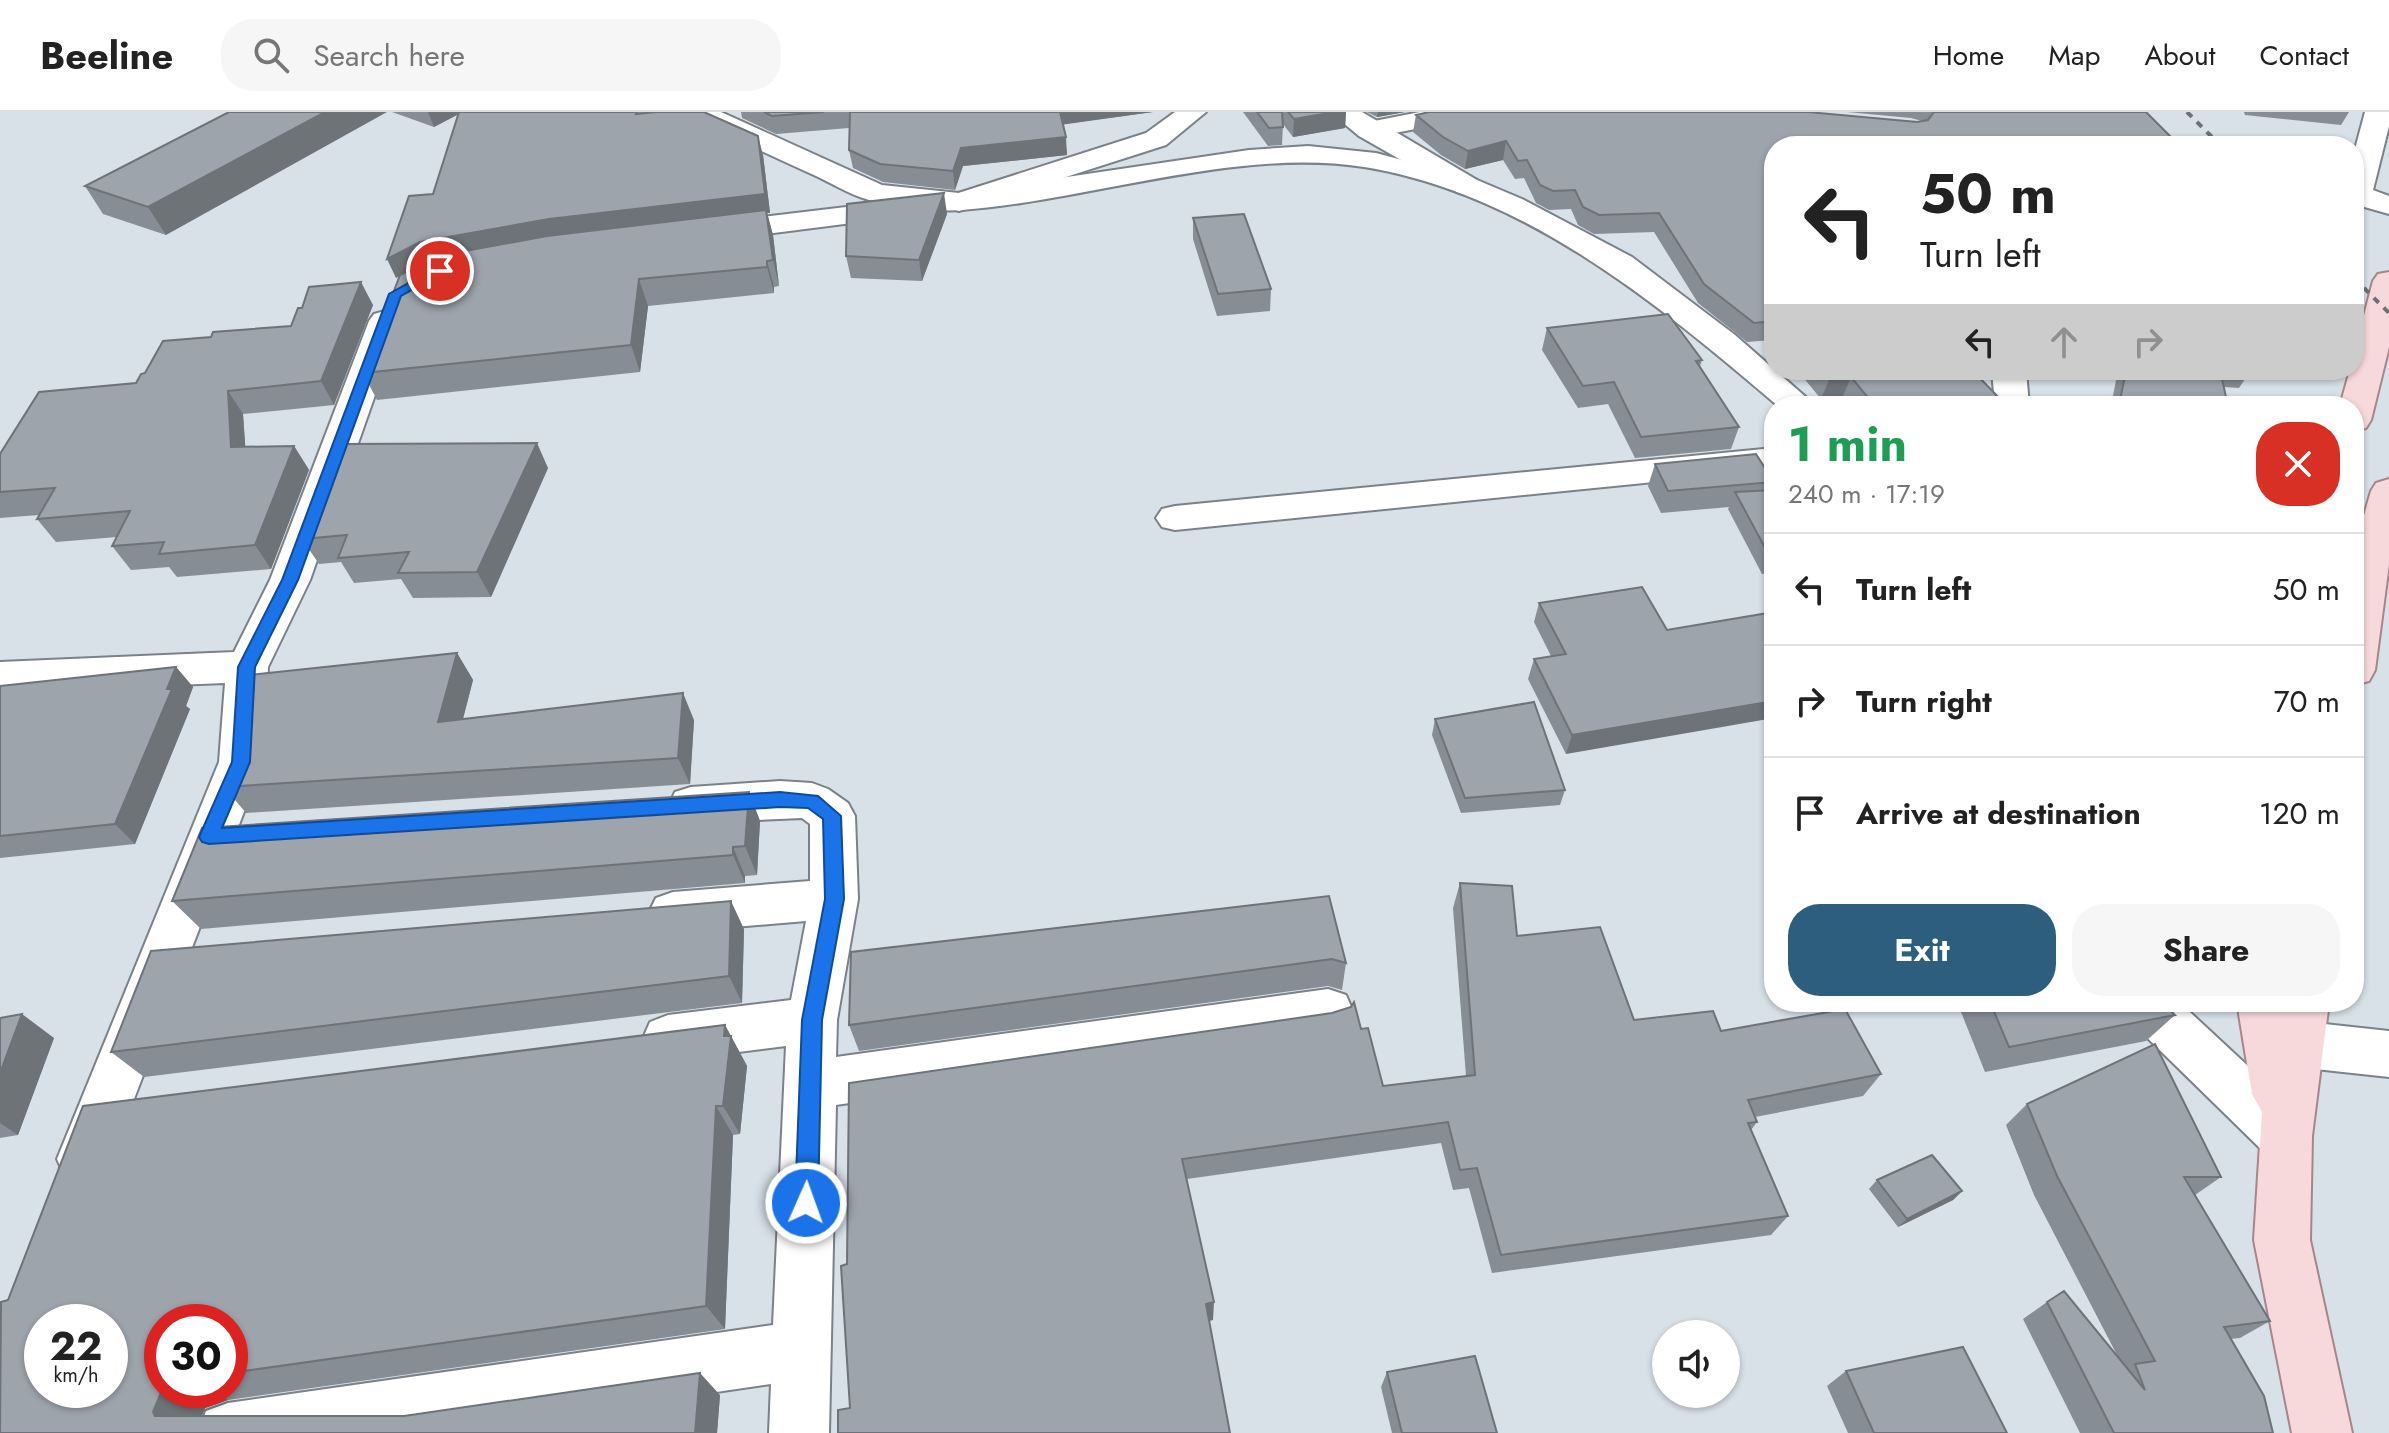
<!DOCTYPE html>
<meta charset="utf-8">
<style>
body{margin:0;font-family:Jost,sans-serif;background:#f6f6f6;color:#222;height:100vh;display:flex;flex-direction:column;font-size:30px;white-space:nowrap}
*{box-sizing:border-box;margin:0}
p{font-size:26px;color:#767676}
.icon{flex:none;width:44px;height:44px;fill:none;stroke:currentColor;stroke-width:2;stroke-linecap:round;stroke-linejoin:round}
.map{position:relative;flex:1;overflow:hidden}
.side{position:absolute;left:1764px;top:284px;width:600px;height:616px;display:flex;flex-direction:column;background:#fff;border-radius:32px;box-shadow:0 2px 6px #0004}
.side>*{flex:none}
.guide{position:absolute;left:1764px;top:24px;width:600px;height:244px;border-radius:32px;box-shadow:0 2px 6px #0004;background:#fff;color:#222;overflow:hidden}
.tools{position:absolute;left:1652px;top:1208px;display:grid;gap:16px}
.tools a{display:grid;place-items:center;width:88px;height:88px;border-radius:50%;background:#fff;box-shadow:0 2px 6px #0004;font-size:40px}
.speed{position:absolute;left:24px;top:1192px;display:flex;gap:16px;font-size:40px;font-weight:700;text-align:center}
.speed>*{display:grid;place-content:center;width:104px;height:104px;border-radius:50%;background:#fff;box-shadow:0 2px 6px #0004;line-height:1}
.speed small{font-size:20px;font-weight:400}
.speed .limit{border:12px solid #d22;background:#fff;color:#111}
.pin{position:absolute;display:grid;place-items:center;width:68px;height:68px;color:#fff;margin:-34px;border:4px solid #fff;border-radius:50%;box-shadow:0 2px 8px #0007}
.me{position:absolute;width:88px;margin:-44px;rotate:2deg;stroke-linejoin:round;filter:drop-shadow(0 0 6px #0008)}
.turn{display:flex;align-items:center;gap:28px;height:168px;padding:0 24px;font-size:36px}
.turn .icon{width:104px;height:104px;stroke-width:2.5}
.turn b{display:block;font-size:56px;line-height:68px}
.lanes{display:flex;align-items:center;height:76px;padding:0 24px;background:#0003;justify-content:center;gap:40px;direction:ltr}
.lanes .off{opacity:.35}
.round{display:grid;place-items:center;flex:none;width:84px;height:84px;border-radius:32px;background:#f6f6f6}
.overview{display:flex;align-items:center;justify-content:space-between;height:136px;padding:0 24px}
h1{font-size:48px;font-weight:700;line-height:60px;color:#1e9e55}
.action{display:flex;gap:16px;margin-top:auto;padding:16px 24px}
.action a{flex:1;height:92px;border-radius:32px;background:#2e5e7d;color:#fff;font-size:32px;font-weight:700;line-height:92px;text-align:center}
.action a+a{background:#f6f6f6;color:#222}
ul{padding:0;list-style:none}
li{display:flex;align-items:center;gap:24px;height:112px;padding:0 24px;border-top:2px solid #e0e0e0}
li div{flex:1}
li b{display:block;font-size:30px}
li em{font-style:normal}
header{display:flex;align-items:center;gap:48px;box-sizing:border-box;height:112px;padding:0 40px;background:#fff;border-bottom:2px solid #e0e0e0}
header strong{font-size:38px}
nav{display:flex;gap:44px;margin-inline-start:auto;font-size:28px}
.search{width:560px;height:72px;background:#f6f6f6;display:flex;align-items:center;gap:20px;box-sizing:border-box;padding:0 28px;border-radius:32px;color:#767676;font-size:30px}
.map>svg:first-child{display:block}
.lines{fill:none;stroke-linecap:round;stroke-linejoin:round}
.minor-casing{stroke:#7a8189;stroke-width:4}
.tertiary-casing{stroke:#7a8189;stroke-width:4}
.secondary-casing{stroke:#7a8189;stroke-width:4}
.primary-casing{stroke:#a6868a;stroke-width:4}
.minor{fill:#fff;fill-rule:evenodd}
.tertiary{fill:#fff;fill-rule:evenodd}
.secondary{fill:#fff;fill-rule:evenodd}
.primary{fill:#f7d9dc;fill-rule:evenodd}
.rail{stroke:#6c7176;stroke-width:4;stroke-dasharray:7 7;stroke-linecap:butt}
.wall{fill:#878d94;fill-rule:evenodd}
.shaded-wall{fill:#6e7378}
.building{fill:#9da4ac;stroke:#6e7378;stroke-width:2;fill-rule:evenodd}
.route{fill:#1a73e8;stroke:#114b97;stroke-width:2}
</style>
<header>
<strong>Beeline</strong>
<div class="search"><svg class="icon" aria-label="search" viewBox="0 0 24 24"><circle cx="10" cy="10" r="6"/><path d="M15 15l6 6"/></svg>Search here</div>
<nav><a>Home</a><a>Map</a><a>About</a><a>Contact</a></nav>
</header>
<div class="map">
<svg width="2389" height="1321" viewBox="0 0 2389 1321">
<rect width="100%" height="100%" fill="#d8e0e8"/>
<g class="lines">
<g class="minor-casing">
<path id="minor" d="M1420,0H1476L1472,6L1462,8L1369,26L1359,24L1355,18L1359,12Z
M2365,0H2389V14L2373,78L2389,84V102L2354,92V41Z
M905,88L915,91L920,97L915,103L711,129L700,126L696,120L700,114L711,111Z
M385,199L396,202L401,209L310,468L268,555L263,650L111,1047L103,1065L84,1073L65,1065L57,1047L219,650L225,571L0,580V550L234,540L270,468L369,209L374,202Z
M1992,258H2026L2029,294H1995Z
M1774,336V358L1175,418L1162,415L1156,406L1162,397L1175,394Z
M780,669L812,671L828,677L848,691L855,704L858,787L837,908L836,945L1328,877L1346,883L1353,899L1346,915L1328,921L836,993L829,1321H769L771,1272L436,1321H198L206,1299L228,1291L773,1213L786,934L668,949L650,942L643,926L650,910L668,903L791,888L806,809L673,820L656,814L649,800L656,786L673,780L810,769V712L802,706L691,711L675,706L669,693L675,680L691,675Z
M2297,909L2389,919V965L2297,955L2279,948L2272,932L2279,916Z"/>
</g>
<g class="tertiary-casing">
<path id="tertiary" d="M1175,0H1206L1166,33L969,96L959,99L949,96L944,90L949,84L1146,21Z
M1330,0H1362L1477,68L1482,74L1477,80L1467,83L1457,80L1359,24Z"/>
</g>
<g class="secondary-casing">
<path id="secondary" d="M685,0H721L882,73L959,81L1249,38L1308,34L1376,41L1477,68L1522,87L1632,145L1735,223L1816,294H1778C1658,192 1525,81 1364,55C1236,35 1089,89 961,98C935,100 903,94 877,90C856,86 835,73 816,64C774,45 732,25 689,6Z
M2120,890H2179L2304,1006L2312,1024L2304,1042L2285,1049L2266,1042L2127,906Z"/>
</g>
<g class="primary-casing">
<path id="primary" d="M2389,160V235L2371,308L2366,316L2354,319V294H2340L2350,258H2354V242L2373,169L2378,162Z
M2389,367V452L2375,558L2369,569L2354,573V438L2371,379L2376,371Z
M2237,890H2329L2312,1024L2310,1128L2352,1321H2292L2254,1128L2262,1000L2252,982Z"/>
</g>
<use href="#minor" class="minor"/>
<use href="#tertiary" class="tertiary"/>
<use href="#secondary" class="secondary"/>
<use href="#primary" class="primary"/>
<path class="rail" d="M2187,0L2221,34
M2354,166L2389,201"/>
</g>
<path class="wall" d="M229,0L166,123L103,102L85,74Z
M392,0H645L763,43L770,101H767L773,123L779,174L774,175V181L648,194L640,260L377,288L363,261L399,164L396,166L433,82L458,2L434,15Z
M741,0H1153L1063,12L1067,43L963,54L955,78L883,70L853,56L849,38V16L776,22L742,6Z
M1243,0H1346L1345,16L1293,25L1283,12L1282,33L1268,34Z
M1367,0H1405L1377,5Z
M1847,0H2146L1774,34V230L1772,228L1747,230L1698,191L1654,120L1594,122L1578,113L1571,97L1549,98L1536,91L1524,66L1515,67L1503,48L1465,57L1441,43L1413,20L1416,3L1922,9L1911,6Z
M2244,0H2349L2341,13L2245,3Z
M947,102L922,169L851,166L846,144Z
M1193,106L1271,177L1270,199L1217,204L1193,127Z
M373,193L334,293L243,302L245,335L294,334L309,358L271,457L177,465L169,455L131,458L112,434L117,425L56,430L37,407L39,403L0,406V342L136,271L145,261L291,214Z
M1547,216L1702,248L1700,254L1739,315L1731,337L1635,346L1608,292L1578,296L1542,238Z
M1797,258H1972L2007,294H1851L1843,284L1821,287Z
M2118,258H2251L2239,276L2224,275L2228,294H2111Z
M1655,352L1774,369L1772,378H1774V460L1762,462L1728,397L1729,395L1661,401L1648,374Z
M548,356L491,485L413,486L401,467L354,471L341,450L319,452L302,427Z
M1539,491L1667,518L1566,642L1528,567L1534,547L1551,544L1534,510Z
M457,541L473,568L463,607L694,608L690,672L246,701L224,675Z
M176,555L193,575L186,594L190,597L135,732L0,746V574Z
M1435,607L1565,678L1560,693L1461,701L1432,623Z
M749,680L760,709L757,763L745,764V771L201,817L172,789Z
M1460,771L1517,824L1634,908L1721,919L1881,962L1863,984L1755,1005L1757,1010L1751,1018L1788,1104L1771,1123L1492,1161L1469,1076L1453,1078L1441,1031L1187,1067L1213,1208L850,1296L847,1152L1361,917L1383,974L1466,964L1453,796Z
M1329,784L1346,851L1342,878L1328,874L859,939L849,913Z
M744,817L742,891L144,965L111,940Z
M1957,890H2162L2175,903L2146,929L1985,960Z
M0,906L54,926L18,1023L0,1026Z
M725,913L747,954L740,1022L733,1023L725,1217L228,1288L205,1296L202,1304H404L720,1283L717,1321H0ZM230,1210V1278H162Z
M2027,992L2221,1065L2195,1083L2270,1209L2240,1226L2230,1227L2273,1321H2080L2023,1207L2047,1190L2117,1243L2034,1083L2006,1013Z
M1877,1068L1962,1079L1953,1088L1898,1115L1869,1077Z
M1846,1259L2007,1321H1848L1827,1274Z
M1387,1260L1497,1321H1392L1381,1275Z"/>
<path class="shaded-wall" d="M325,0H387L166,123L148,95Z
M428,0H463L434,15Z
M1059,0H1153L1060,13Z
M1335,0H1346L1345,16L1293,25L1294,7Z
M1378,0H1405L1377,5Z
M758,24L763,43L770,101H767L773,123L779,174L773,148L428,149L396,166L387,147L420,130L549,107Z
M1066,25L1067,43L963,54L955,78L953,59L961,36Z
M1506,29L1503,48L1465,57L1468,39Z
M944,81L947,102L922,169L919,148Z
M767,149L774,175V181L767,155Z
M639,167L648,194L640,260L631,233Z
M361,170L373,193L334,293L321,269Z
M1851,265L1843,284L1821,287L1829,268Z
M228,279L243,302L247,358L231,335Z
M537,331L548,356L491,485L477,460Z
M294,334L309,358L271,457L255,433Z
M457,541L473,568L455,637L438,610Z
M176,555L193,575L186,594L190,597L135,732L115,712Z
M683,581L694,608L690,672L678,646Z
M1774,589V606L1566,642L1572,623Z
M749,680L760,709L757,763L745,734Z
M733,735L745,764V771L733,743Z
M731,789L744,817L742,891L729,864Z
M22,902L54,926L18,1023L0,1011V961Z
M725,913L747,954L740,1022L723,994Z
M716,994L733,1023L725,1217L706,1194Z
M1962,1079L1953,1088L1898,1115L1907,1107Z
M1214,1190L1213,1208L1206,1209V1192Z
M700,1261L720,1283L717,1321H695Z
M162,1278H208L228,1288L205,1296L195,1320L155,1304L153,1300Z"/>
<path class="building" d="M229,0H325L148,95L85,74Z
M459,0H637L636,2L656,0H704L758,24L765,82L549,107L420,130L387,147L409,84L433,82Z
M764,0H824L772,4Z
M850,0H1060L1066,25L961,36L953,59L880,52L849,38Z
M1257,0H1282L1283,15L1269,16Z
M1288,0H1335L1294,7Z
M1429,0H1808L1917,10L1928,8L1934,0H2146L2180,34H1774V209L1754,211L1704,172L1659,101L1599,103L1583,95L1575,78L1553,79L1540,73L1527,48L1518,49L1506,29L1468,39L1443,25L1416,3Z
M944,81L919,148L846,144L847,92Z
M766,98L773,148L767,149V155L639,167L631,233L363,261L400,163L438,144L547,124Z
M1244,102L1271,177L1218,182L1193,106Z
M361,170L321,269L228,279L231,335L294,334L255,433L159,442L164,430L112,434L130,399L37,407L55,376L0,380V342L39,280L136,271L141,262L145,261L163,229L211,225L213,220L291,214L298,196H302L309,175Z
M1668,202L1702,248L1696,249L1739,315L1641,325L1614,270L1583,274L1547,216Z
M1820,258H1972L2007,294H1875L1851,265L1829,268Z
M2126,258H2220L2228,294H2119Z
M537,331L477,460L398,461L409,440L338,446L347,423L302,427L338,332Z
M1756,342L1774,370L1668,379L1655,352Z
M1774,378V444L1770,445L1735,380Z
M1642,475L1667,518L1774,500V589L1572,623L1534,547L1566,542L1539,491Z
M457,541L438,610L683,581L678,646L224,675L244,624L249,563Z
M176,555L167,577H172L115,712L0,724V574Z
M1534,590L1565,678L1465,686L1435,607Z
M749,680L745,734L733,735V743L172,789L202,716Z
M1460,771L1512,774L1517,824L1600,815L1634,908L1713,899L1721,919L1845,897L1881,962L1748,988L1757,1010L1748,1011L1788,1104L1501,1143L1477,1056L1460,1058L1448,1010L1182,1047L1214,1190L1206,1192L1230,1321H838V1298L850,1296L841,1154L847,1152L849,971L1332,901L1351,895L1354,890L1361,917L1368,916L1383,974L1475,963Z
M1329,784L1346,851L1332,847L849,913L851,840Z
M731,789L729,864L111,940L151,839Z
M1990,890H2162L2175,903L2009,935Z
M22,902L0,961V906Z
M725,913L724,924H731L723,994H716L706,1194L230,1261V1210H162V1278L153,1300L155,1304H404L700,1261L695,1321H0L1,1190L8,1188L83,994ZM42,1210H110V1278H42Z
M2155,932L2221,1065H2184L2270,1209L2224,1215L2264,1284L2273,1321H2114L2047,1190L2064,1179L2145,1278L2135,1252L2155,1249L2057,1064L2027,992Z
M1932,1043L1962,1079L1907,1107L1877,1068Z
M1963,1235L2007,1321H1874L1846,1259Z
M1475,1244L1497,1321H1402L1387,1260Z"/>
<path class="route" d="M435,156L446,159L401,184L298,468L255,555L250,650L222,716L780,680L818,684L841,704L844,787L822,908L818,1091L814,1098L806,1102L798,1098L795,1091L802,908L825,787L823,707L808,696L780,695L209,732L202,730L199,725L232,650L238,555L282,468L389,182Z"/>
</svg>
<div class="tools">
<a><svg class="icon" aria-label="sound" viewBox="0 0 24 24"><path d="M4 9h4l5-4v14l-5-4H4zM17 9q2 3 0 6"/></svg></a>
</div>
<div class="speed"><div>22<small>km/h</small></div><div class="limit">30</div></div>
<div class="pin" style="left:440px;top:159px;background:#d93025"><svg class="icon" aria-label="arrive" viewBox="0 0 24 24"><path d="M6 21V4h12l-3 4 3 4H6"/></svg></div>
<svg class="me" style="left:806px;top:1091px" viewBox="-20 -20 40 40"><circle r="17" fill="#1a73e8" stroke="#fff" stroke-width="3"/><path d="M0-11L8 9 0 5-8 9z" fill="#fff"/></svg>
<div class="guide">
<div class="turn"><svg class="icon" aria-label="left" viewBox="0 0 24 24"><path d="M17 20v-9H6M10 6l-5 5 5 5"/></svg><div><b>50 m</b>Turn left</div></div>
<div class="lanes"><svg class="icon" aria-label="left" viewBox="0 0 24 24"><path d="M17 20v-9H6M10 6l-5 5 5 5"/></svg><svg class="icon off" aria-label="ahead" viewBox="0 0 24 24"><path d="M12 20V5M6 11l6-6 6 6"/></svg><svg class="icon off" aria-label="right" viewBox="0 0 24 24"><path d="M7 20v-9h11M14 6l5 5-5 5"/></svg></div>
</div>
<section class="side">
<div class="overview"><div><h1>1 min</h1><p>240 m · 17:19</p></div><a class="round" style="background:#d93025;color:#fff"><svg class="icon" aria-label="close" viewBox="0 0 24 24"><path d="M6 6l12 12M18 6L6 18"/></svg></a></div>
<ul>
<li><svg class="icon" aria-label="left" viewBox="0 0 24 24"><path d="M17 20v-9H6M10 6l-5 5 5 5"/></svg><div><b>Turn left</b></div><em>50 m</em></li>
<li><svg class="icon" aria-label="right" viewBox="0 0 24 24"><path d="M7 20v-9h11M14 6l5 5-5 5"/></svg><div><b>Turn right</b></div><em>70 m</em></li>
<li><svg class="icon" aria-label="arrive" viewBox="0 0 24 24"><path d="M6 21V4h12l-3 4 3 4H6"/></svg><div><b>Arrive at destination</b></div><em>120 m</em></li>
</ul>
<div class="action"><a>Exit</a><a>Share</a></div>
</section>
</div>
